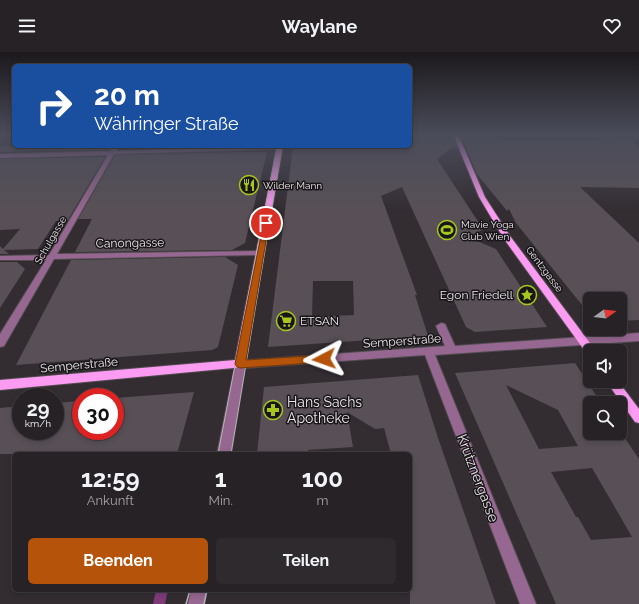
<!DOCTYPE html>
<html lang="de">
<meta charset="utf-8">
<style>
body{margin:0;font-family:Raleway,sans-serif;background:#2e2a2e;color:#f1f3f6;height:100vh;display:flex;flex-direction:column;font-size:15px;white-space:nowrap}
*{box-sizing:border-box;margin:0}
p{font-size:13px;color:#a4a4a7}
.icon{flex:none;width:22px;height:22px;fill:none;stroke:currentColor;stroke-width:2;stroke-linecap:round;stroke-linejoin:round}
.map{position:relative;flex:1;overflow:hidden}
.drawer{position:absolute;left:12px;top:400px;width:400px;height:140px;display:flex;flex-direction:column;background:#262226;border-radius:6px;box-shadow:0 2px 6px #0003,0 0 0 1px #423f43}
.drawer>*{flex:none}
.banner{position:absolute;left:12px;top:12px;width:400px;height:84px;border-radius:6px;box-shadow:0 2px 6px #0003,0 0 0 1px #423f43;background:#1a4fa0;color:#fff;overflow:hidden}
.needle{width:26px;rotate:76deg}
.controls{position:absolute;left:583px;top:240px;display:grid;gap:8px}
.controls a{display:grid;place-items:center;width:44px;height:44px;border-radius:6px;background:#262226;box-shadow:0 2px 6px #0003,0 0 0 1px #423f43;font-size:20px}
.speed{position:absolute;left:12px;top:336px;display:flex;gap:8px;font-size:20px;font-weight:700;text-align:center}
.speed>*{display:grid;place-content:center;width:52px;height:52px;border-radius:50%;background:#262226;box-shadow:0 2px 6px #0003,0 0 0 1px #423f43;line-height:1}
.speed small{font-size:10px;font-weight:400}
.speed .limit{border:6px solid #d22;background:#fff;color:#111}
.pin{position:absolute;display:grid;place-items:center;width:34px;height:34px;color:#fff;margin:-17px;border:2px solid #fff;border-radius:50%;box-shadow:0 1px 4px #0007}
.me{position:absolute;width:44px;margin:-22px;rotate:266deg;stroke-linejoin:round;filter:drop-shadow(0 0 3px #0008)}
.turn{display:flex;align-items:center;gap:14px;height:84px;padding:0 16px;font-size:18px}
.turn .icon{width:52px;height:52px;stroke-width:2.5}
.turn b{display:block;font-size:28px;line-height:34px}
.eta{display:flex;justify-content:space-evenly;align-items:center;height:68px;text-align:center}
.eta b{font-size:24px;font-weight:700;line-height:28px}
.primary-button{display:flex;gap:8px;margin-top:auto;padding:8px 16px}
.primary-button a{flex:1;height:46px;border-radius:6px;background:#b45309;color:#fff;font-size:16px;font-weight:700;line-height:46px;text-align:center}
.primary-button a+a{background:#2e2a2e;color:#f1f3f6}
header{display:flex;justify-content:space-between;align-items:center;height:52px;padding:0 16px;background:#262226;font-size:18px;font-weight:700}
.map>svg:first-child{display:block}
.green{fill:#7f3b79}
.building{fill:#585056;fill-rule:evenodd}
.lines{fill:none;stroke-linecap:round;stroke-linejoin:round}
.minor-casing{stroke:#504b4f;stroke-width:2}
.major-casing{stroke:#504b4f;stroke-width:2}
.minor{fill:#966790;fill-rule:evenodd}
.major{fill:#fc9bf2;fill-rule:evenodd}
.tram-far1{stroke:#b8b3b7;stroke-width:1}
.tram{stroke:#b8b3b7;stroke-width:1.5}
.route{fill:#b45309;stroke:#753606}
.labels{text-anchor:middle;stroke-width:3;stroke-linejoin:round;paint-order:stroke}
.far-poi-label{font-size:10px;fill:#eae6e9;stroke:#191619;text-anchor:start}
.far-street-label{font-size:10px;fill:#eae6e9;stroke:#191619}
.street-label{font-size:12px;fill:#eae6e9;stroke:#191619}
.poi-label{font-size:12px;fill:#eae6e9;stroke:#191619;text-anchor:end}
.near-poi-label{font-size:14px;fill:#eae6e9;stroke:#191619;text-anchor:start}
.near-street-label{font-size:14px;fill:#eae6e9;stroke:#191619}
</style>
<header><svg class="icon" aria-label="menu" viewBox="0 0 24 24"><path d="M4 6h16M4 12h16M4 18h16"/></svg>Waylane<svg class="icon" aria-label="heart" viewBox="0 0 24 24"><path d="M12 20l-8-8c-3-5 5-10 8-4 3-6 11-1 8 4z"/></svg></header>
<div class="map">
<svg width="639" height="552" viewBox="0 0 639 552">
<rect width="100%" height="100%" fill="#332d32"/>
<path class="green" d="M156,538H168L165,552H153Z"/>
<path class="building" d="M410,82H452L458,99L454,94L437,107L483,177L470,186L496,197L547,275L475,280L466,275L402,135L381,144L417,243H415L428,284L268,295L293,94H410ZM313,229H353L354,263L312,265Z
M460,82H494L498,88H599L593,83H622L639,94V136L580,135L639,191V268L620,269V247H590V263L516,171L509,157L507,159L477,122Z
M0,94H113L109,98L0,100Z
M118,94H231L119,97Z
M233,100H267L245,191L232,198L75,200L92,167H78L115,103Z
M105,105L68,168L56,169L38,197L4,198L9,202H0V194L3,197L20,177L0,178V107Z
M225,205L238,213L218,295L212,298L16,313L71,208Z
M0,210H17L25,217L0,256Z
M575,311L601,351H590V381H620V379L639,407V552H556L455,321ZM506,333L558,358L578,394L539,397ZM592,416L606,440L632,485L591,488L578,465H576L551,420Z
M418,323L438,386L496,552H410V402H391L384,376L375,377L347,360L353,395L308,398V402H257L264,335Z
M194,340L177,402H0V356L21,354V379H55V351L81,349V379H115V346Z"/>
<g class="lines">
<g class="minor-casing">
<path id="minor" d="M280,94L283,96L282,97L114,102L57,202L260,199L264,201L260,203L54,207L4,294L0,295V282L46,208H0V204L49,203L108,103L0,106V102L110,99L115,94L118,96L116,99Z
M441,271L445,272L455,294L639,281V289L435,303L536,552H520L425,303L245,316L231,402H217L236,309L445,294L436,274Z
M191,538H207L204,552H188Z"/>
</g>
<g class="major-casing">
<path id="major" d="M453,82H458L485,145L510,184L596,299H590V303L587,302L504,187L479,145Z
M277,94H283L244,315L0,338V328L235,308Z
M606,329H618L639,357V371L635,370Z"/>
</g>
<use href="#minor" class="minor"/>
<use href="#major" class="major"/>
<path class="tram-far1" d="M218,402L277,94
M231,402L280,108"/>
<path class="tram" d="M186,552L190,538
M204,552L207,538"/>
</g>
<linearGradient id="sky" x2="0" y2="1"><stop stop-color="#1c191c"/><stop offset="0.52" stop-color="#4a4c5a"/><stop offset="1" stop-color="#4a4c5a" stop-opacity="0"/></linearGradient>
<rect width="639" height="159" fill="url(#sky)"/>
<path class="route" d="M264,169L269,171L246,308L324,303L327,304L329,307L327,310L240,316L237,315L235,312Z"/>
<defs>
<g id="restaurant-ring" transform="scale(1)"><circle r="9.5" fill="#191619" stroke="#a8c71d" stroke-width="1.5"/><path d="M-5-6h1v4h1v-4h1v4h1v-4h1v5L-1.5 .5V6h-2V.5L-5-1ZM5-6V6H3V1.5H1.5Q1.5-4 5-6Z" fill="#a8c71d"/></g>
<g id="stadium-ring" transform="scale(1)"><circle r="9.5" fill="#191619" stroke="#a8c71d" stroke-width="1.5"/><path d="M0-5a6.5 5 0 1 0 0 10a6.5 5 0 1 0 0-10ZM-3.5-1.8h7v3.6h-7Z" fill="#a8c71d"/></g>
<g id="sight-ring" transform="scale(1)"><circle r="9.5" fill="#191619" stroke="#a8c71d" stroke-width="1.5"/><path d="M0-6L1.8-2.2L6-1.7L2.9 1.2L3.7 5.4L0 3.3L-3.7 5.4L-2.9 1.2L-6-1.7L-1.8-2.2Z" fill="#a8c71d"/></g>
<g id="supermarket-ring" transform="scale(1)"><circle r="9.5" fill="#191619" stroke="#a8c71d" stroke-width="1.5"/><path d="M-6-5.5h2.5l.6 2H6L4.5 2H-2.5L-4.4-4H-6ZM-1.5 3.2a1.3 1.3 0 1 0 .1 0ZM3 3.2a1.3 1.3 0 1 0 .1 0Z" fill="#a8c71d"/></g>
<g id="pharmacy-ring" transform="scale(1)"><circle r="9.5" fill="#191619" stroke="#a8c71d" stroke-width="1.5"/><path d="M-2-6h4v4h4v4h-4v4h-4v-4h-4v-4h4Z" fill="#a8c71d"/></g>
</defs>
<g fill-rule="evenodd">
<use href="#restaurant-ring" x="249" y="133"/>
<use href="#stadium-ring" x="447" y="178"/>
<use href="#sight-ring" x="527" y="243"/>
<use href="#supermarket-ring" x="286" y="269"/>
<use href="#pharmacy-ring" x="273" y="358"/>
</g>
<g class="labels">
<g class="far-poi-label">
<text x="263" y="137">Wilder Mann</text>
<text x="461" y="176">Mavie Yoga<tspan x="461" dy="12">Club Wien</tspan></text>
</g>
<g class="far-street-label">
<text transform="translate(50 188) rotate(-60)" y="4">Schulgasse</text>
<text transform="translate(545 217) rotate(53)" y="4">Gentzgasse</text>
</g>
<g class="street-label">
<text transform="translate(130 191) rotate(-1)" y="4">Canongasse</text>
<text transform="translate(402 289) rotate(-4)" y="4">Semperstraße</text>
<text transform="translate(79 313) rotate(-5)" y="4">Semperstraße</text>
</g>
<g class="poi-label">
<text x="513" y="247">Egon Friedell</text>
<text x="300" y="273" text-anchor="start">ETSAN</text>
</g>
<g class="near-poi-label">
<text x="287" y="355">Hans Sachs<tspan x="287" dy="16">Apotheke</tspan></text>
</g>
<g class="near-street-label">
<text transform="translate(478 426) rotate(69)" y="5">Krütznergasse</text>
</g>
</g>
</svg>
<div class="controls">
<a><svg class="needle" viewBox="-14 -14 28 28"><path d="M0-13l5 13h-10z" fill="#e53935"/><path d="M0 13l5-13h-10z" fill="#a4a4a7"/></svg></a>
<a><svg class="icon" aria-label="sound" viewBox="0 0 24 24"><path d="M4 9h4l5-4v14l-5-4H4zM17 9q2 3 0 6"/></svg></a>
<a><svg class="icon" aria-label="search" viewBox="0 0 24 24"><circle cx="10" cy="10" r="6"/><path d="M15 15l6 6"/></svg></a>
</div>
<div class="speed"><div>29<small>km/h</small></div><div class="limit">30</div></div>
<div class="pin" style="left:266px;top:171px;background:#d93025"><svg class="icon" aria-label="arrive" viewBox="0 0 24 24"><path d="M6 21V4h12l-3 4 3 4H6"/></svg></div>
<svg class="me" style="left:324px;top:307px" viewBox="-20 -20 40 40"><path d="M0-17L14 15 0 8-14 15z" fill="#b45309" stroke="#fff" stroke-width="4"/></svg>
<div class="banner">
<div class="turn"><svg class="icon" aria-label="right" viewBox="0 0 24 24"><path d="M7 20v-9h11M14 6l5 5-5 5"/></svg><div><b>20 m</b>Währinger Straße</div></div>
</div>
<section class="drawer">
<div class="eta">
<div><b>12:59</b><p>Ankunft</p></div>
<div><b>1</b><p>Min.</p></div>
<div><b>100</b><p>m</p></div>
</div>
<div class="primary-button"><a>Beenden</a><a>Teilen</a></div>
</section>
</div>
